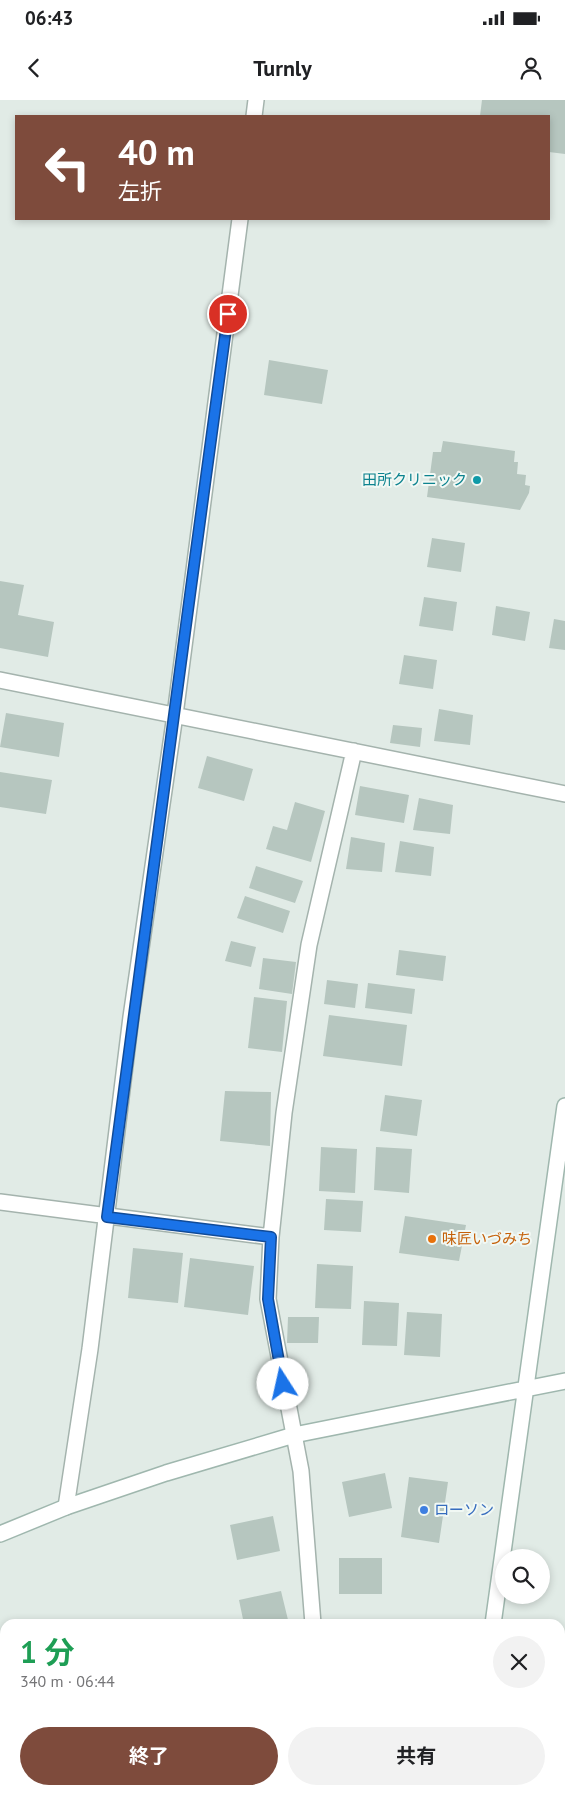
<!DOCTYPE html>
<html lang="ja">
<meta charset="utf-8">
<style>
body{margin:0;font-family:"PT Sans","Noto Sans JP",sans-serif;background:#f2f2f2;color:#202124;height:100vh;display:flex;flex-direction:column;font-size:19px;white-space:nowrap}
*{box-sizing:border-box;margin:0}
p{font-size:16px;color:#757577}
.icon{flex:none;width:28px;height:28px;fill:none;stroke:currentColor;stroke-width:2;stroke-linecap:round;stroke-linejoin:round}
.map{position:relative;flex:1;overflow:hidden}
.panel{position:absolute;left:0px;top:1519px;width:565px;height:176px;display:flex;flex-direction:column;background:#fff;border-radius:15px 15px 0 0;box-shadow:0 2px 8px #0003}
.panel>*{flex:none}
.hud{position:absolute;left:15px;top:15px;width:535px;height:105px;border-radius:0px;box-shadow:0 2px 8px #0003;background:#7e4b3c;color:#fff;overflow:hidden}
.buttons{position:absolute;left:495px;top:1449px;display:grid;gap:10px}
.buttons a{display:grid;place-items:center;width:55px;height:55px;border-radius:50%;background:#fff;box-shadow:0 2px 8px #0003;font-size:25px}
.pin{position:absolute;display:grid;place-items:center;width:42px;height:42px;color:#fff;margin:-21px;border:2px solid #fff;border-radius:50%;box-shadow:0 1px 5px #0007}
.me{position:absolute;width:55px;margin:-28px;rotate:350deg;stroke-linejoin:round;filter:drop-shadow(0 0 4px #0008)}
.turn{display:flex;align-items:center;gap:18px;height:105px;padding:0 20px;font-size:22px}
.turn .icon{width:65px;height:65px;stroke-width:2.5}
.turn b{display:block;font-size:35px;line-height:42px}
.round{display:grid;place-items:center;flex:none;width:52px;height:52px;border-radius:26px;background:#f2f2f2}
.overview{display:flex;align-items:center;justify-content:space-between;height:85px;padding:0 20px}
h1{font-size:30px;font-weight:700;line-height:38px;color:#1e9e55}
.primary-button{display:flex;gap:10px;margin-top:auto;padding:10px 20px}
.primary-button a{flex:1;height:58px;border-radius:30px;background:#7e4b3c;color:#fff;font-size:20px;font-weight:700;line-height:58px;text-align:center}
.primary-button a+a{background:#f2f2f2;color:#202124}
.status{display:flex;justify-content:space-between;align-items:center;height:35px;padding:0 25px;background:#fff;direction:ltr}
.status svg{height:14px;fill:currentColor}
header{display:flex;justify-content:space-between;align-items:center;height:65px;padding:0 20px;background:#fff;font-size:22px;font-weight:700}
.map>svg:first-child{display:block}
.building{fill:#b6c6bf}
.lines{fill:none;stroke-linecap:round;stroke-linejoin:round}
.street-casing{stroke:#a4b3ad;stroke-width:18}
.secondary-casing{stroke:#9fb7ae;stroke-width:18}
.street{stroke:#fff;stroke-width:15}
.secondary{stroke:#fff;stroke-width:15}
.route-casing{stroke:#114b97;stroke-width:12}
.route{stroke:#1a73e8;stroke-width:9}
.culture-dot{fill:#0f9aa8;stroke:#f1f8f4;stroke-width:2}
.food-dot{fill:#e8710a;stroke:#f1f8f4;stroke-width:2}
.shop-dot{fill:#3f7fe0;stroke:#f1f8f4;stroke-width:2}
.labels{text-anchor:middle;stroke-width:4;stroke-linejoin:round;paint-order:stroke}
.culture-label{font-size:15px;fill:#0d838f;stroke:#f1f8f4;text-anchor:end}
.food-label{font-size:15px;fill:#c56008;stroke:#f1f8f4;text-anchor:start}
.shop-label{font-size:15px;fill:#366cbe;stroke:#f1f8f4;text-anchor:start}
</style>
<div class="status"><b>06:43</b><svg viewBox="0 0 49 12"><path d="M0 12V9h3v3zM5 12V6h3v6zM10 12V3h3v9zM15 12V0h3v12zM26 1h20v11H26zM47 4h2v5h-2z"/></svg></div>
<header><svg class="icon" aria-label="back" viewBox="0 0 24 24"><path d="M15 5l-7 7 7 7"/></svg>Turnly<svg class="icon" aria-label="person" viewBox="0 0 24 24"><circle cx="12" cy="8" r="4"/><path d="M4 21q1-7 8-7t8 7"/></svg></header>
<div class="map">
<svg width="565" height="1694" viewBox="0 0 565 1694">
<rect width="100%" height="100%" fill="#e1ebe6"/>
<path class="building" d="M482,0H565V54L549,52V16H480Z
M269,260L328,270L322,304L264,295Z
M443,341L515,351L514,362H518L517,374L526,375L525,385L530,386L529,393L520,410L427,397L433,352H441Z
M432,438L465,443L461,472L427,467Z
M0,481L24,485L18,515L54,522L48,557L0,548Z
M424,497L457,502L453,531L419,526Z
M496,506L530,512L525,541L492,535Z
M554,519L565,521V550L549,548Z
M404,555L437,560L433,589L399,584Z
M439,609L473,615L470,645L434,641Z
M6,613L64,623L59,657L0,647Z
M393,625L422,628L420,647L390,643Z
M207,656L253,669L244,701L198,688Z
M0,672L52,680L46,714L0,707Z
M360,686L409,695L404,723L355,715Z
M419,698L453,705L450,734L413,730Z
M295,702L325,711L311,762L266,749L273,726L287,730Z
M351,737L385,743L382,772L346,769Z
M400,741L434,747L431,776L395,772Z
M256,766L303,781L295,803L249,788Z
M245,796L290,811L283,833L237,818Z
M231,841L256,847L251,867L225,861Z
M399,850L446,856L443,881L396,875Z
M263,858L296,862L292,894L259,889Z
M327,880L358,884L355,908L324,904Z
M368,883L415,889L412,914L365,908Z
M254,897L287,901L282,952L248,948Z
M329,915L407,925L402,966L323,956Z
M225,991L271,992L270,1046L220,1041Z
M385,995L422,1000L417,1036L380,1031Z
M321,1047L357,1049L355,1093L319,1091Z
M376,1047L412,1049L409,1093L374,1090Z
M326,1099L363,1101L361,1132L324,1130Z
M405,1116L466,1125L459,1161L399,1153Z
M133,1148L183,1153L178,1203L128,1198Z
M190,1158L254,1166L248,1215L184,1207Z
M317,1164L353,1166L351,1209L315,1208Z
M364,1201L399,1203L397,1246L362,1245Z
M407,1212L442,1214L440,1257L404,1255Z
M288,1217H319L318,1243H287Z
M385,1373L392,1408L349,1417L342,1382Z
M409,1377L448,1382L439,1443L401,1437Z
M273,1416L280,1451L237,1460L230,1425Z
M339,1458H382V1494H339Z
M281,1491L289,1524H244L239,1500Z
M560,1550H565L561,1578H560Z
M5,1586V1690H176V1694H0V1587Z
M560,1602L565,1603V1630L560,1629Z
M560,1643L565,1644L564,1672L560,1671Z
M393,1690H444L443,1694H393Z
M501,1690H558V1694H500Z"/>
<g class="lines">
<g class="street-casing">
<path id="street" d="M254,16L256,0
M0,580L565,694
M0,1102L271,1137
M66,1407L90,1249L131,917L175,615L240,119
M313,1524L301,1371L268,1199L271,1137L284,1013L309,845L354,651
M313,1694V1690"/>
</g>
<g class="secondary-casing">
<path id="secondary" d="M0,1434L66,1407L166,1373L294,1335L565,1281
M493,1524L565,1006
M470,1694L471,1690"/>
</g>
<use href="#street" class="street"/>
<use href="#secondary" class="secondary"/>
</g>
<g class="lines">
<g class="route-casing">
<path id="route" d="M228,214C188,515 145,815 107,1117L271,1137L268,1199L283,1284"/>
</g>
<use href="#route" class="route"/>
</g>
<circle class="culture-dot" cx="477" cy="380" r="5"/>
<circle class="food-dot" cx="432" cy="1139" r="5"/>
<circle class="shop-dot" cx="424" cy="1410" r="5"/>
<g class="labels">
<g class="culture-label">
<text x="467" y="385">田所クリニック</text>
</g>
<g class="food-label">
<text x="442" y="1144">味匠いづみち</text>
</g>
<g class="shop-label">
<text x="434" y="1415">ローソン</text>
</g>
</g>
</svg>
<div class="buttons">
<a><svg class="icon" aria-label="search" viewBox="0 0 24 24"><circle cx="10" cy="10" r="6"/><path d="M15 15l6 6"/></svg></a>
</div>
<div class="pin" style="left:228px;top:214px;background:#d93025"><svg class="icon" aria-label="arrive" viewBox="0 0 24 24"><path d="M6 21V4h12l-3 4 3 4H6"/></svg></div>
<svg class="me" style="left:283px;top:1284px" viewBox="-20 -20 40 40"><circle r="19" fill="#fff"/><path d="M0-13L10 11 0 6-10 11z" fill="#1a73e8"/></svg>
<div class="hud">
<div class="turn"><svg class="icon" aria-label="left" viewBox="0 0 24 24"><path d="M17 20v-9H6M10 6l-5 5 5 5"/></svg><div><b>40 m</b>左折</div></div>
</div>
<section class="panel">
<div class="overview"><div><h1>1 分</h1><p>340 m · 06:44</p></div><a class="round"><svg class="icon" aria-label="close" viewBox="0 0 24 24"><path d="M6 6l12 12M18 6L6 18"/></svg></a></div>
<div class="primary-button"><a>終了</a><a>共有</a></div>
</section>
</div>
